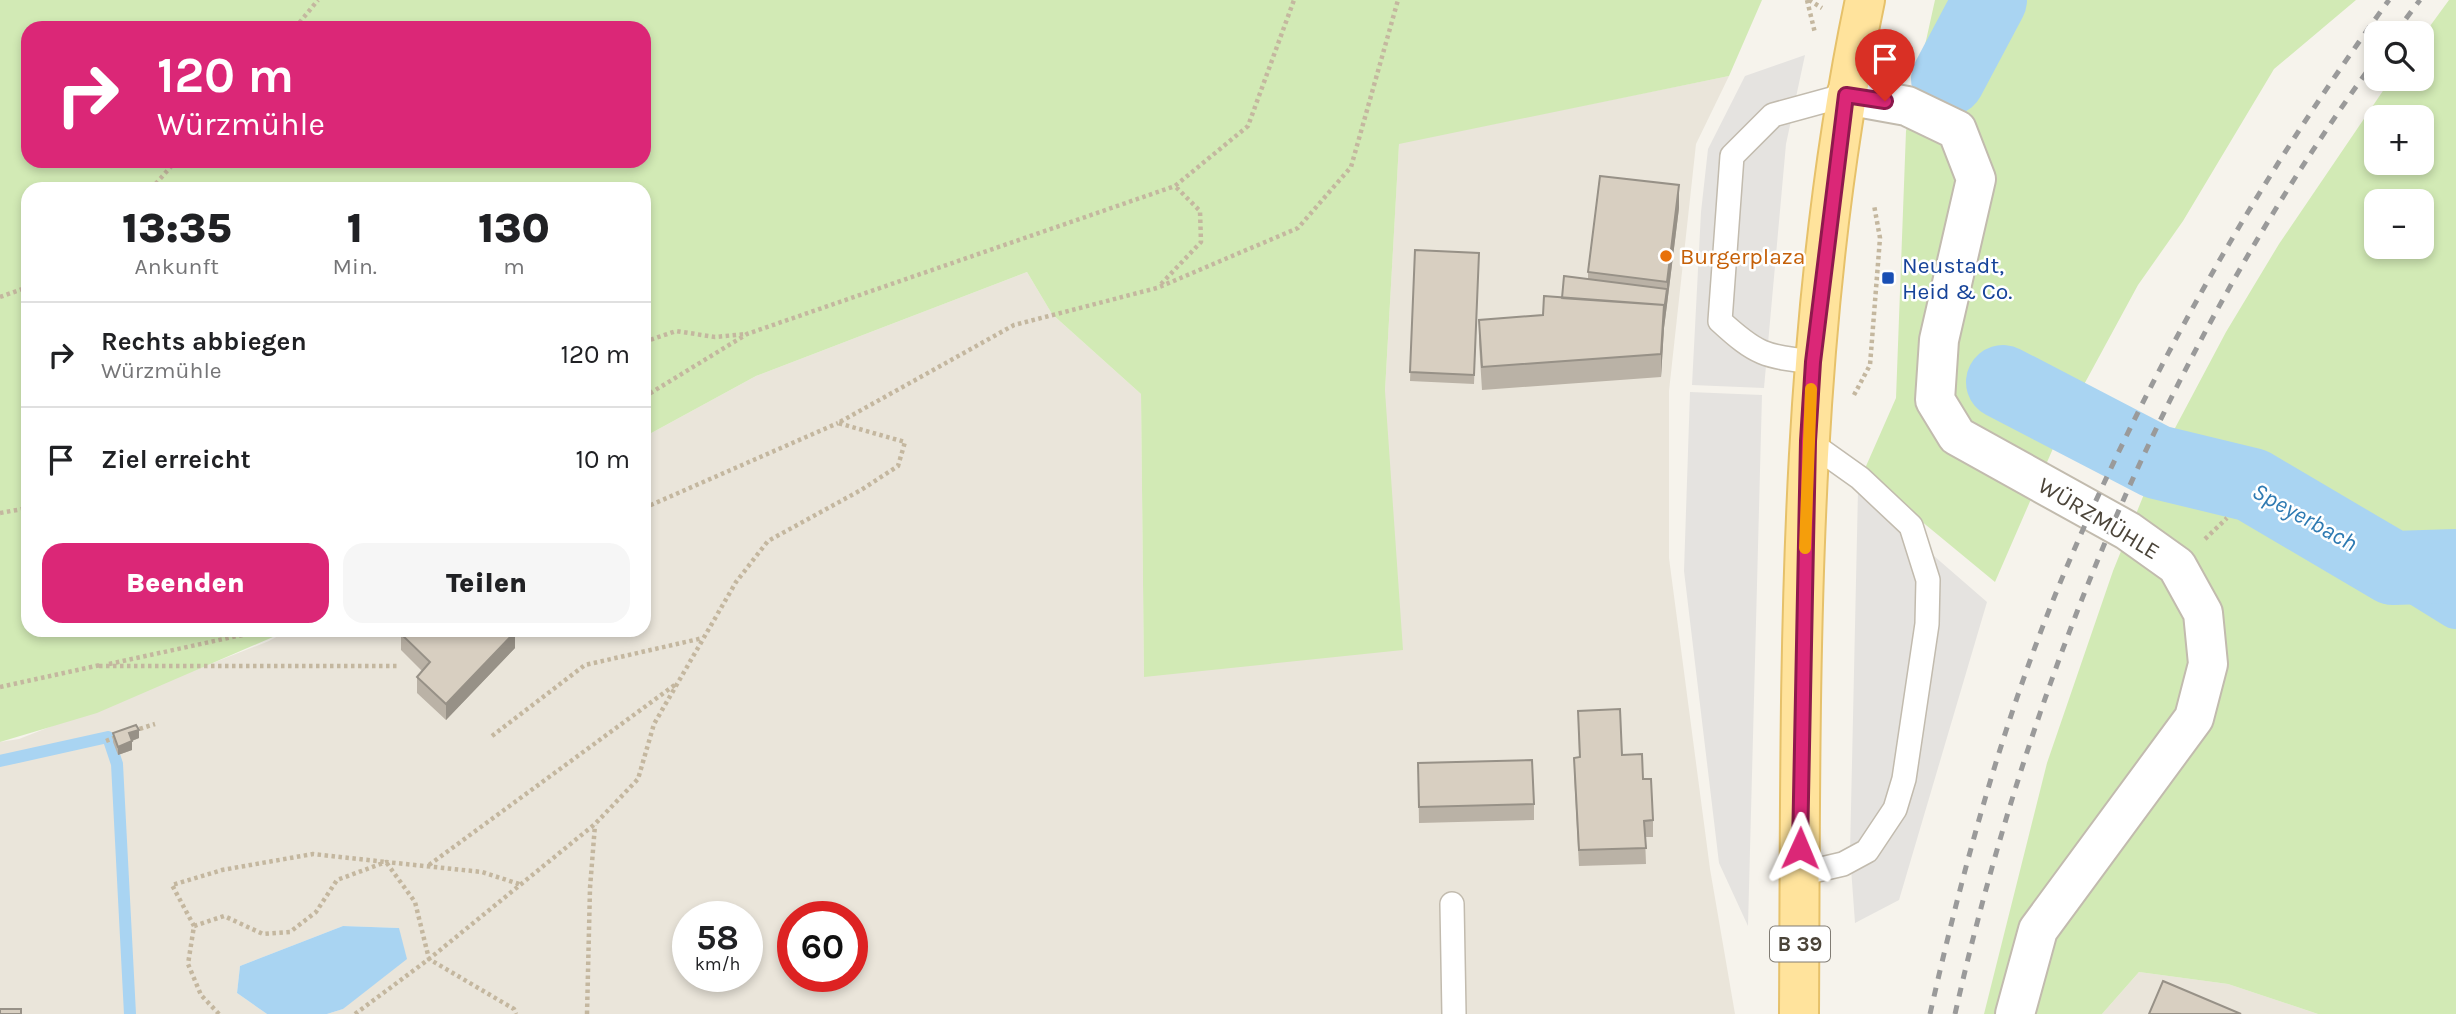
<!DOCTYPE html>
<html lang="de">
<meta charset="utf-8">
<style>
body{margin:0;font-family:Karla,sans-serif;background:#f6f6f6;color:#202124;height:100vh;display:flex;flex-direction:column;font-size:26px;white-space:nowrap}
*{box-sizing:border-box;margin:0}
p{font-size:23px;color:#757577}
.icon{flex:none;width:38px;height:38px;fill:none;stroke:currentColor;stroke-width:2;stroke-linecap:round;stroke-linejoin:round}
.map{position:relative;flex:1;overflow:hidden}
.details{position:absolute;left:21px;top:182px;width:630px;height:455px;display:flex;flex-direction:column;background:#fff;border-radius:21px;box-shadow:0 4px 10px #0003}
.details>*{flex:none}
.hud{position:absolute;left:21px;top:21px;width:630px;height:147px;border-radius:21px;box-shadow:0 4px 10px #0003;background:#db2777;color:#fff;overflow:hidden}
.fabs{position:absolute;left:2364px;top:21px;display:grid;gap:14px}
.fabs a{display:grid;place-items:center;width:70px;height:70px;border-radius:14px;background:#fff;box-shadow:0 4px 10px #0003;font-size:35px}
.speed{position:absolute;left:672px;top:901px;display:flex;gap:14px;font-size:35px;font-weight:700;text-align:center}
.speed>*{display:grid;place-content:center;width:91px;height:91px;border-radius:50%;background:#fff;box-shadow:0 4px 10px #0003;line-height:1}
.speed small{font-size:18px;font-weight:400}
.speed .limit{border:10px solid #d22;background:#fff;color:#111}
.pin{position:absolute;display:grid;place-items:center;width:60px;height:60px;color:#fff;margin:-72px -30px;border-radius:50% 50% 50% 0;rotate:-45deg;box-shadow:0 0 7px #0007}
.pin .icon{rotate:45deg}
.me{position:absolute;width:77px;margin:-38px;rotate:1deg;stroke-linejoin:round;filter:drop-shadow(0 0 5px #0008)}
.turn{display:flex;align-items:center;gap:24px;height:147px;padding:0 21px;font-size:32px}
.turn .icon{width:91px;height:91px;stroke-width:2.5}
.turn b{display:block;font-size:49px;line-height:60px}
.eta{display:flex;justify-content:space-evenly;align-items:center;height:119px;text-align:center}
.eta b{font-size:42px;font-weight:800;line-height:49px}
.action{display:flex;gap:14px;margin-top:auto;padding:14px 21px}
.action a{flex:1;height:80px;border-radius:21px;background:#db2777;color:#fff;font-size:28px;font-weight:800;line-height:80px;text-align:center}
.action a+a{background:#f6f6f6;color:#202124}
ul{padding:0;list-style:none}
li{display:flex;align-items:center;gap:21px;height:105px;padding:0 21px;border-top:2px solid #e0e0e0}
li div{flex:1}
li b{display:block;font-size:26px}
li em{font-style:normal}
.map>svg:first-child{display:block}
.residential{fill:#eae5da;fill-rule:evenodd}
.green{fill:#d2eab5;fill-rule:evenodd}
.parking{fill:#e5e3e0}
.water{fill:#a9d4f2}
.lines{fill:none;stroke-linecap:round;stroke-linejoin:round}
.stream{stroke:#a9d4f2;stroke-width:12}
.canal{stroke:#a9d4f2;stroke-width:44}
.river{stroke:#a9d4f2;stroke-width:74}
.lane-casing{stroke:#c2bbae;stroke-width:26}
.street-casing{stroke:#c2bbae;stroke-width:42}
.primary-casing{stroke:#e6c16a;stroke-width:42}
.path{stroke:#c4b79f;stroke-width:4.5;stroke-dasharray:3.5 3.5;stroke-linecap:butt}
.lane{stroke:#fff;stroke-width:23}
.street{stroke:#fff;stroke-width:38}
.primary{stroke:#ffe39c;stroke-width:38}
.rail{stroke:#9a9a9a;stroke-width:5;stroke-dasharray:9 9;stroke-linecap:butt}
.wall{fill:#bab2a6}
.shaded-wall{fill:#979187}
.building{fill:#d8cfc1;stroke:#979187;stroke-width:2}
.route-casing{stroke:#8e194d;stroke-width:18}
.route{stroke:#db2777;stroke-width:12}
.slow{stroke:#f59e0b;stroke-width:12}
.food-dot{fill:#e8710a;stroke:#fff;stroke-width:2.5}
.transit-dot{fill:#1a4fb4;stroke:#fff;stroke-width:2.5}
.labels{text-anchor:middle;stroke-width:5;stroke-linejoin:round;paint-order:stroke}
.shield{fill:#fff;stroke:#817c74;stroke-width:2}
.shield-label{font-size:21px;font-weight:bold;fill:#4b4439}
.food-label{font-size:23px;fill:#c56008;stroke:#fff;text-anchor:start}
.transit-label{font-size:23px;fill:#164399;stroke:#fff;text-anchor:start}
.street-label{font-size:23px;fill:#4b4439;stroke:#fff}
.water-label{font-size:24px;font-style:italic;fill:#2e7ab2;stroke:#fff}
</style>
<div class="map">
<svg width="2456" height="1014" viewBox="0 0 2456 1014">
<rect width="100%" height="100%" fill="#f6f3ec"/>
<path class="residential" d="M1729,76L1696,144L1669,391V558L1710,869L1735,1014H327L343,1009L399,928L343,926L240,966L237,993L267,1014H0V742L19,739L269,641L289,630H644V437L756,376L1027,272L1052,314L1141,394L1144,677L1385,391L1399,143ZM688,917H747V976H688ZM793,917H852V976H793Z
M2139,972L2228,984L2318,1014H2102Z"/>
<path class="green" d="M0,0H1762L1729,76L1399,144L1385,391L1403,650L1144,677L1141,394L1052,314L1027,272L756,376L644,437V189H28V630H289L97,713L0,742ZM28,28H644V161H28Z
M1935,0H2356L2274,69L2183,221L2138,285L2068,414L1995,582L1863,473L1896,398L1906,131Z
M2449,0H2456V1014H2318L2228,984L2139,972L2102,1014H1984L2047,763L2113,571L2157,462L2226,332L2279,244L2391,79H2422V37ZM2376,117H2422V163H2376ZM2376,201H2422V247H2376Z"/>
<path class="parking" d="M1805,55L1786,144L1764,388L1692,385L1701,212L1708,149L1745,76Z
M1690,392L1762,395L1748,926L1719,863L1684,571Z
M1858,490L1987,602L1899,900L1855,923L1850,854Z"/>
<path class="water" d="M343,926L399,928L407,959L343,1009L327,1014H267L237,993L240,966Z"/>
<g class="lines">
<path class="stream" d="M0,761L108,737L117,764L130,1014"/>
<path class="canal" d="M2393,568L2456,607"/>
<path class="river" d="M1948,79L1990,0
M2003,382L2157,462L2252,485L2393,568L2456,566"/>
<g class="lane-casing">
<path id="lane" d="M1813,362C1764,356 1757,355 1720,321L1732,156L1773,115L1846,95
M1800,874L1843,864L1867,851L1895,809L1904,779L1927,624L1928,580L1911,526L1860,478L1808,441
M1452,904L1454,1014"/>
</g>
<g class="street-casing">
<path id="street" d="M1846,95L1907,106L1957,130L1976,179L1939,340L1935,400L1957,436L2128,531L2177,566L2203,613L2208,664L2194,718L2038,930L2015,1014"/>
</g>
<g class="primary-casing">
<path id="primary" d="M1799,1014C1801,675 1795,333 1865,0"/>
</g>
<path class="path" d="M1807,0L1815,33
M1809,0L1822,8
M295,28L318,0
M151,189L176,161
M1161,284L1201,242L1200,211L1175,186
M0,297L28,287
M644,342L676,331L715,337L746,334
M1854,395L1870,365L1880,238L1874,205
M644,397L747,334L1175,186L1248,126L1294,0
M644,508L838,423
M0,513L28,508
M2205,539L2227,518
M109,664L265,630
M99,666H400
M0,687L100,665
M133,731L155,724
M492,736L585,665L703,638
M106,741L118,736
M429,865L676,684
M194,926L224,916L263,934L290,932L316,912L337,880L386,862L482,872L519,884
M219,1014L201,995L188,964L194,926L172,885L222,870L313,854L386,862L415,902L429,959L514,1009L516,1014
M355,1014L429,959L595,824L638,779L654,724L736,582L768,541L861,490L898,466L905,442L838,423L1014,325L1157,288L1298,228L1351,167L1398,0
M587,1014L590,888L595,825"/>
<use href="#lane" class="lane"/>
<use href="#street" class="street"/>
<use href="#primary" class="primary"/>
<path class="rail" d="M2395,33L2420,0
M1930,1014C1965,859 2008,703 2071,557C2156,359 2262,174 2389,0
M1955,1014C2032,673 2169,343 2376,59"/>
</g>
<path class="wall" d="M1679,208L1664,328L1661,377L1482,390L1479,343V320L1543,315L1562,298L1588,279V272Z
M1415,250L1479,253L1474,384L1410,381Z
M401,634L515,648L446,720L417,693V677L422,671L401,650Z
M1578,711L1622,755L1643,779L1653,820V837H1645L1646,864L1579,866L1574,774V758L1579,757Z
M113,733L139,738L132,741V750L118,755L113,742Z
M1418,763L1534,804V820L1419,823Z"/>
<path class="shaded-wall" d="M1679,185V208L1667,305V282Z
M1667,289V305L1664,328L1661,377V354L1664,305Z
M515,632V648L446,720V704Z
M139,730V738L129,742V733Z
M132,741V750L118,755V747Z"/>
<path class="building" d="M1600,176L1679,185L1667,282L1588,272Z
M1415,250L1479,253L1474,375L1410,372Z
M1564,276L1667,289L1664,311V305L1562,298Z
M1544,296L1664,305L1661,354L1482,367L1479,320L1543,315Z
M404,630H513L515,632L446,704L417,677L430,662L401,634Z
M1620,709L1622,755L1642,754L1643,779H1651L1653,820L1644,821L1646,848L1579,850L1574,758L1580,757L1578,711Z
M136,725L139,730L129,733L132,741L118,747L113,733Z
M1532,760L1534,804L1419,807L1418,763Z
M2163,981L2241,1014H2149Z
M0,1009H21V1014H0Z"/>
<g class="lines">
<g class="route-casing">
<path id="route" d="M1800,848L1808,441L1813,362L1846,95L1885,101"/>
</g>
<use href="#route" class="route"/>
<path class="slow" d="M1805,548L1811,389"/>
</g>
<circle class="food-dot" cx="1666" cy="256" r="7"/>
<rect class="transit-dot" x="1881" y="271" width="14" height="14" rx="3.5"/>
<g class="labels">
<rect class="shield" x="1770" y="926.5" width="60" height="35" rx="5"/>
<g class="shield-label">
<text x="1800" y="951">B 39</text>
</g>
<g class="food-label">
<text x="1680" y="264">Burgerplaza</text>
</g>
<g class="transit-label">
<text x="1902" y="273">Neustadt,<tspan x="1902" dy="26">Heid &amp; Co.</tspan></text>
</g>
<g class="street-label">
<text transform="translate(2099 518) rotate(31)" y="8">WÜRZMÜHLE</text>
</g>
<g class="water-label">
<text transform="translate(2305 517) rotate(29)" y="8">Speyerbach</text>
</g>
</g>
</svg>
<div class="fabs">
<a><svg class="icon" aria-label="search" viewBox="0 0 24 24"><circle cx="10" cy="10" r="6"/><path d="M15 15l6 6"/></svg></a>
<a>+</a>
<a>−</a>
</div>
<div class="speed"><div>58<small>km/h</small></div><div class="limit">60</div></div>
<div class="pin" style="left:1885px;top:101px;background:#d93025"><svg class="icon" aria-label="arrive" viewBox="0 0 24 24"><path d="M6 21V4h12l-3 4 3 4H6"/></svg></div>
<svg class="me" style="left:1800px;top:848px" viewBox="-20 -20 40 40"><path d="M0-17L14 15 0 8-14 15z" fill="#db2777" stroke="#fff" stroke-width="4"/></svg>
<div class="hud">
<div class="turn"><svg class="icon" aria-label="right" viewBox="0 0 24 24"><path d="M7 20v-9h11M14 6l5 5-5 5"/></svg><div><b>120 m</b>Würzmühle</div></div>
</div>
<section class="details">
<div class="eta">
<div><b>13:35</b><p>Ankunft</p></div>
<div><b>1</b><p>Min.</p></div>
<div><b>130</b><p>m</p></div>
</div>
<ul>
<li><svg class="icon" aria-label="right" viewBox="0 0 24 24"><path d="M7 20v-9h11M14 6l5 5-5 5"/></svg><div><b>Rechts abbiegen</b><p>Würzmühle</p></div><em>120 m</em></li>
<li><svg class="icon" aria-label="arrive" viewBox="0 0 24 24"><path d="M6 21V4h12l-3 4 3 4H6"/></svg><div><b>Ziel erreicht</b></div><em>10 m</em></li>
</ul>
<div class="action"><a>Beenden</a><a>Teilen</a></div>
</section>
</div>
